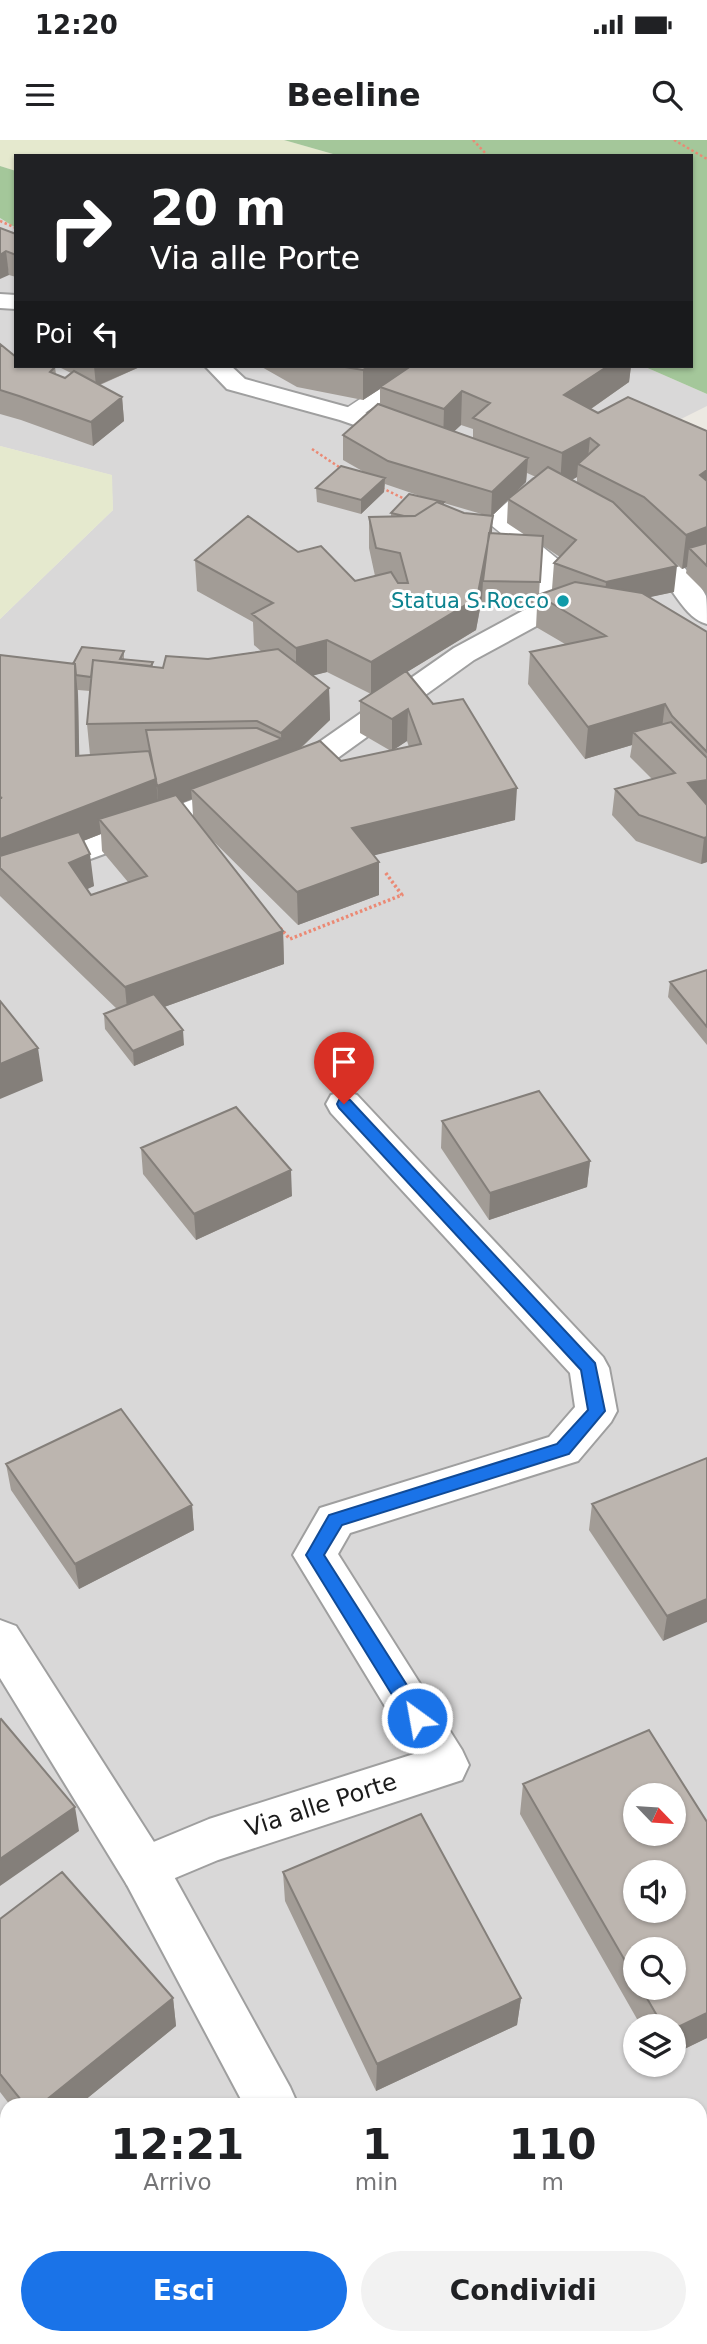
<!DOCTYPE html>
<html lang="it">
<style>
body{margin:0;font-family:"DejaVu Sans",sans-serif;background:#f2f2f2;color:#202124;height:100vh;display:flex;flex-direction:column;font-size:26px;white-space:nowrap}
*{box-sizing:border-box;margin:0}
p{font-size:23px;color:#757577}
.icon{flex:none;width:38px;height:38px;fill:none;stroke:currentColor;stroke-width:2;stroke-linecap:round;stroke-linejoin:round}
.map{position:relative;flex:1;overflow:hidden}
.drawer{position:absolute;left:0px;top:1958px;width:707px;height:247px;display:flex;flex-direction:column;background:#fff;border-radius:21px 21px 0 0;box-shadow:0 2px 5px #0004}
.drawer>*{flex:none}
.guide{position:absolute;left:14px;top:14px;width:679px;height:214px;border-radius:0px;box-shadow:0 2px 5px #0004;background:#202124;color:#fff;overflow:hidden}
.needle{width:46px;rotate:115deg}
.tools{position:absolute;left:623px;top:1643px;display:grid;gap:14px}
.tools a{display:grid;place-items:center;width:63px;height:63px;border-radius:50%;background:#fff;box-shadow:0 2px 5px #0004;font-size:35px}
.pin{position:absolute;display:grid;place-items:center;width:60px;height:60px;color:#fff;margin:-72px -30px;border-radius:50% 50% 50% 0;rotate:-45deg;box-shadow:0 0 7px #0007}
.pin .icon{rotate:45deg}
.me{position:absolute;width:77px;margin:-38px;rotate:328deg;stroke-linejoin:round;filter:drop-shadow(0 0 5px #0008)}
.turn{display:flex;align-items:center;gap:24px;height:147px;padding:0 21px;font-size:32px}
.turn .icon{width:91px;height:91px;stroke-width:2.5}
.turn b{display:block;font-size:49px;line-height:60px}
.then{display:flex;align-items:center;height:66px;padding:0 21px;background:#0003;gap:14px;font-size:26px}
.eta{display:flex;justify-content:space-evenly;align-items:center;height:119px;text-align:center}
.eta b{font-size:42px;font-weight:700;line-height:49px}
.cta{display:flex;gap:14px;margin-top:auto;padding:14px 21px}
.cta a{flex:1;height:80px;border-radius:42px;background:#1a73e8;color:#fff;font-size:28px;font-weight:700;line-height:80px;text-align:center}
.cta a+a{background:#f2f2f2;color:#202124}
.status{display:flex;justify-content:space-between;align-items:center;height:49px;padding:0 35px;background:#fff;direction:ltr}
.status svg{height:19px;fill:currentColor}
header{display:flex;justify-content:space-between;align-items:center;height:91px;padding:0 21px;background:#fff;font-size:32px;font-weight:700}
.map>svg:first-child{display:block}
.residential{fill:#d9d8d8;fill-rule:evenodd}
.farmland{fill:#e5e9ce}
.forest{fill:#a4c79a}
.lines{fill:none;stroke-linecap:round;stroke-linejoin:round}
.service-casing{stroke:#9f9f9f;stroke-width:3}
.minor-casing{stroke:#9f9f9f;stroke-width:4}
.tertiary-casing{stroke:#9f9f9f;stroke-width:4}
.path-far1{stroke:#eb8974;stroke-width:2.5;stroke-dasharray:2.5 2.5;stroke-linecap:butt}
.path{stroke:#eb8974;stroke-width:3.5;stroke-dasharray:2.5 2.5;stroke-linecap:butt}
.service{fill:#fff;fill-rule:evenodd}
.minor{fill:#fff;fill-rule:evenodd}
.tertiary{fill:#fff;fill-rule:evenodd}
.wall{fill:#a29c96;fill-rule:evenodd}
.shaded-wall{fill:#847f7a}
.building{fill:#bcb5af;stroke:#847f7a;stroke-width:2;fill-rule:evenodd}
.route{fill:#1a73e8;stroke:#114b97;stroke-width:2}
.culture-dot{fill:#0f9aa8;stroke:#fff;stroke-width:2.5}
.labels{text-anchor:middle;stroke-width:6;stroke-linejoin:round;paint-order:stroke}
.far-culture-label{font-size:21px;fill:#0d838f;stroke:#fff;text-anchor:end}
.street-label{font-size:24px;fill:#1b1b1b;stroke:#fff}
</style>
<div class="status"><b>12:20</b><svg viewBox="0 0 49 12"><path d="M0 12V9h3v3zM5 12V6h3v6zM10 12V3h3v9zM15 12V0h3v12zM26 1h20v11H26zM47 4h2v5h-2z"/></svg></div>
<header><svg class="icon" aria-label="menu" viewBox="0 0 24 24"><path d="M4 6h16M4 12h16M4 18h16"/></svg>Beeline<svg class="icon" aria-label="search" viewBox="0 0 24 24"><circle cx="10" cy="10" r="6"/><path d="M15 15l6 6"/></svg></header>
<div class="map">
<svg width="707" height="2204" viewBox="0 0 707 2204">
<rect width="100%" height="100%" fill="#ece9e2"/>
<path class="residential" d="M0,78L16,88V226H643L707,254V266L681,279L707,294V2204H0V479L113,370L111,335L0,306ZM635,1656H674V1694H635ZM635,1732H674V1771H635ZM635,1810H674V1848H635ZM635,1886H674V1925H635ZM7,1965H700V2198H7Z"/>
<path class="farmland" d="M0,0H284L340,16H16V31L0,26Z
M0,306L112,335L113,370L0,479Z"/>
<path class="forest" d="M284,0H707V254L643,226H691V16H340Z
M0,26L16,31V88L0,78Z"/>
<g class="lines">
<g class="service-casing">
<path id="service" d="M410,226H434L356,279H342L338,275L342,271Z
M541,337L549,339L552,344L511,381L560,421L561,468L557,473H541L537,468L538,423L486,381L533,339Z"/>
</g>
<g class="minor-casing">
<path id="minor" d="M0,154L16,155V169L0,168Z
M205,226H231L245,239L358,270L421,291L425,297L421,303L412,305L340,280L227,249Z
M636,393C655,397 698,437 706,456C707,463 707,476 707,484C684,478 673,447 656,431C645,421 631,414 622,401L626,395Z
M549,459L596,468L600,474L596,480L586,483L553,477L474,520L307,640L0,752V730L285,626L454,508L539,462Z
M344,951L357,955L603,1217L609,1228L617,1271L611,1282L578,1321L350,1393L338,1414L462,1610L469,1625L462,1640L218,1720L144,1751L127,1745L120,1729L127,1713L209,1679L414,1614L293,1415L320,1368L549,1297L575,1267L570,1233L331,973L326,964L331,955Z"/>
</g>
<g class="tertiary-casing">
<path id="tertiary" d="M0,1480L16,1486L161,1713L290,1947L298,1965H244L127,1745L0,1538Z
M372,2198H428L431,2204H375Z"/>
</g>
<path class="path-far1" d="M473,0L488,16
M674,0L707,19
M0,81L16,88
M312,309L342,329
M382,348L409,361"/>
<path class="path" d="M280,788L290,799L402,755L385,732"/>
<use href="#service" class="service"/>
<use href="#minor" class="minor"/>
<use href="#tertiary" class="tertiary"/>
</g>
<path class="wall" d="M0,88L16,94V137L9,135Z
M0,204L16,226L55,227L56,234L65,238L71,233L57,226H142L100,245L122,257L124,281L93,306L21,280L0,274Z
M260,226H631L629,242L591,269L598,273L707,291V454L686,433L687,427L682,429L648,398L674,452L649,457L707,492V722L701,724L636,701L612,675L615,649L652,639L630,617L632,605L585,619L528,544L530,512L565,504L536,487L537,467L481,466L482,458L476,490L407,532L515,680L374,715L379,755L298,785L209,697L283,791L284,824L164,867L184,905L134,926L105,889L104,874L117,869L0,756V515L73,524L124,511V519L153,522V527L163,528L208,519L261,511L254,505L253,482L197,451L195,420L298,412L355,441L375,436L369,408V377H391V373L429,359L385,344L384,352L361,374L317,362L316,348L364,332L343,320V295L380,265V249L363,260L297,247ZM461,285L473,289V298L454,291ZM527,333L536,337L515,353L526,342ZM577,337V343L572,340ZM508,360L507,383L525,395L492,393V376ZM444,363L485,375L464,373L444,365ZM542,405L560,417L554,423L552,449H554L539,455ZM327,532L371,554L360,561V593L391,611L341,621L300,609L330,580L329,548L313,535ZM78,550L90,551L87,584L90,615H79ZM407,601L409,607L393,610ZM192,659L193,676L182,663ZM101,694L102,711L128,742L91,755L87,749L94,746L83,701Z
M707,830V905L668,857L670,842Z
M442,981L590,1021L587,1047L489,1080L441,1008Z
M141,1008L292,1056L196,1100L143,1034Z
M707,1318L663,1501L589,1390L592,1364Z
M6,1324L192,1365L194,1390L79,1449L11,1350Z
M649,1590L707,1682V1898L674,1914V1886H641L520,1674L523,1644ZM635,1656H674V1694H635ZM635,1732H674V1771H635ZM635,1810H674V1848H635Z
M283,1732L521,1858L517,1885L376,1951L285,1761Z
M0,1779L173,1858L176,1886L79,1965H10L0,1952Z
M113,2198H293L286,2204H117Z
M494,2198H700L707,2204H496Z"/>
<path class="shaded-wall" d="M6,111L9,135L0,139V115Z
M94,226H142L96,246Z
M371,226H414L380,247V249L363,260V230Z
M608,226H631L629,242L562,289L564,255Z
M462,251L461,285L443,302L444,269Z
M122,257L124,281L93,306L91,282Z
M590,298L587,329L578,324L577,337L560,346L562,313Z
M528,318L526,342L491,377L492,352Z
M707,330V360L700,335Z
M385,338L384,352L361,374V360Z
M493,376L491,407L483,441L482,458L476,490L371,554V522Z
M707,387V419L689,408L687,427L682,429L686,395Z
M677,426L674,452L604,467L606,442Z
M327,500V532L296,540V508Z
M75,524L78,556L80,648L76,616Z
M329,548L330,580L282,625L281,593Z
M665,564L661,596L633,592L632,605L585,619L588,587Z
M408,569L407,601L392,611V579Z
M282,599V625L191,649L192,659L159,672L157,646Z
M156,639L159,672L99,679L101,694L4,732L0,728V699Z
M707,640V665L688,643Z
M517,648L515,680L352,721V688Z
M707,697V722L701,724L704,698Z
M90,714L94,746L72,756L69,723Z
M379,722V755L298,785L297,752Z
M283,791L284,824L128,880L125,847Z
M183,890L184,905L134,926L133,911Z
M38,908L43,941L0,959V924Z
M590,1021L587,1047L489,1080L490,1053Z
M291,1030L292,1056L196,1100L194,1074Z
M192,1365L194,1390L79,1449L75,1424Z
M707,1459V1482L663,1501L667,1476Z
M75,1667L79,1691L0,1746V1719Z
M173,1858L176,1886L79,1965H40Z
M521,1858L517,1885L376,1951L377,1924Z
M707,1873V1898L674,1914V1889Z
M264,2198H293L286,2204H257Z"/>
<path class="building" d="M0,88L16,94V115L6,111L0,115Z
M0,204L16,217V226H52L55,227L50,232L65,238L74,231L122,257L91,282L19,256L0,250Z
M339,226H371L363,230Z
M411,226H608L564,255L598,273L628,257L707,291V330L700,335L707,341V387L686,395L644,357L578,324L599,305L590,298L562,313L473,278L490,263L462,251L444,269L380,247Z
M378,264L528,318L492,352L388,321L343,295Z
M341,326L385,338L361,360L316,348Z
M548,327L613,362L677,426L606,442L554,423L576,400L508,359Z
M409,354L444,362L442,364L437,362L415,376H404L391,373Z
M437,362L464,373L493,376L477,458L371,522L327,500L296,508L252,474L273,463L195,420L248,376L298,412L321,406L355,441L391,432L398,443H408L400,413L376,408L369,377L415,376Z
M489,393L543,396L540,442L483,441Z
M707,403V426L689,408Z
M575,442L642,453L707,492V612L672,576L665,564L588,587L530,512L606,496L538,455Z
M82,507L124,511L120,519L153,522L151,526L93,520L91,537L76,535L75,524H73Z
M278,509L329,548L281,593L257,581L87,584L93,520L163,528L166,516L208,519Z
M0,515L75,524L76,616L149,611L156,639L0,699V658H2L0,657Z
M406,531L433,564L463,559L517,648L352,688L379,722L297,752L191,649L320,601L341,621L421,604L408,569L392,579L360,561Z
M671,582L707,618V640L688,643L707,665V697L704,698L639,675L615,649L675,633L633,592Z
M257,588L282,599L157,646L146,590Z
M176,655L283,791L125,847L0,728V716L79,692L90,714L69,723L91,755L147,736L99,679Z
M707,830V887L670,842Z
M154,854L183,890L133,911L104,874Z
M0,861L38,908L0,924Z
M539,951L590,1021L490,1053L442,981Z
M236,967L291,1030L194,1074L141,1008Z
M121,1269L192,1365L75,1424L6,1324Z
M707,1318V1459L667,1476L592,1364Z
M1,1579L75,1667L0,1719V1580Z
M649,1590L707,1682V1873L674,1889V1886H663L641,1848H674V1810H635V1838L523,1644ZM635,1656H674V1694H635ZM635,1732H674V1771H635Z
M421,1674L521,1858L377,1924L283,1732Z
M62,1732L173,1858L40,1965H25L0,1934V1779Z
M707,2013V2204H508L506,2198H700V2015Z
M124,2198H264L257,2204H128Z"/>
<path class="route" d="M344,959L350,960L595,1223L605,1271L569,1314L342,1385L324,1415L424,1572L427,1578L424,1584L417,1586L410,1584L309,1420L306,1415L309,1410L329,1375L557,1304L588,1270L581,1230L339,968L337,964L339,960Z"/>
<circle class="culture-dot" cx="563" cy="461" r="7"/>
<g class="labels">
<g class="far-culture-label">
<text x="549" y="468">Statua S.Rocco</text>
</g>
<g class="street-label">
<text transform="translate(321 1665) rotate(-18)" y="8">Via alle Porte</text>
</g>
</g>
</svg>
<div class="tools">
<a><svg class="needle" viewBox="-14 -14 28 28"><path d="M0-13l5 13h-10z" fill="#e53935"/><path d="M0 13l5-13h-10z" fill="#757577"/></svg></a>
<a><svg class="icon" aria-label="sound" viewBox="0 0 24 24"><path d="M4 9h4l5-4v14l-5-4H4zM17 9q2 3 0 6"/></svg></a>
<a><svg class="icon" aria-label="search" viewBox="0 0 24 24"><circle cx="10" cy="10" r="6"/><path d="M15 15l6 6"/></svg></a>
<a><svg class="icon" aria-label="layers" viewBox="0 0 24 24"><path d="M12 4l9 5-9 5-9-5zM3 14l9 5 9-5"/></svg></a>
</div>
<div class="pin" style="left:344px;top:964px;background:#d93025"><svg class="icon" aria-label="arrive" viewBox="0 0 24 24"><path d="M6 21V4h12l-3 4 3 4H6"/></svg></div>
<svg class="me" style="left:417px;top:1578px" viewBox="-20 -20 40 40"><circle r="17" fill="#1a73e8" stroke="#fff" stroke-width="3"/><path d="M0-11L8 9 0 5-8 9z" fill="#fff"/></svg>
<div class="guide">
<div class="turn"><svg class="icon" aria-label="right" viewBox="0 0 24 24"><path d="M7 20v-9h11M14 6l5 5-5 5"/></svg><div><b>20 m</b>Via alle Porte</div></div>
<div class="then">Poi<svg class="icon" aria-label="left" viewBox="0 0 24 24"><path d="M17 20v-9H6M10 6l-5 5 5 5"/></svg></div>
</div>
<section class="drawer">
<div class="eta">
<div><b>12:21</b><p>Arrivo</p></div>
<div><b>1</b><p>min</p></div>
<div><b>110</b><p>m</p></div>
</div>
<div class="cta"><a>Esci</a><a>Condividi</a></div>
</section>
</div>
